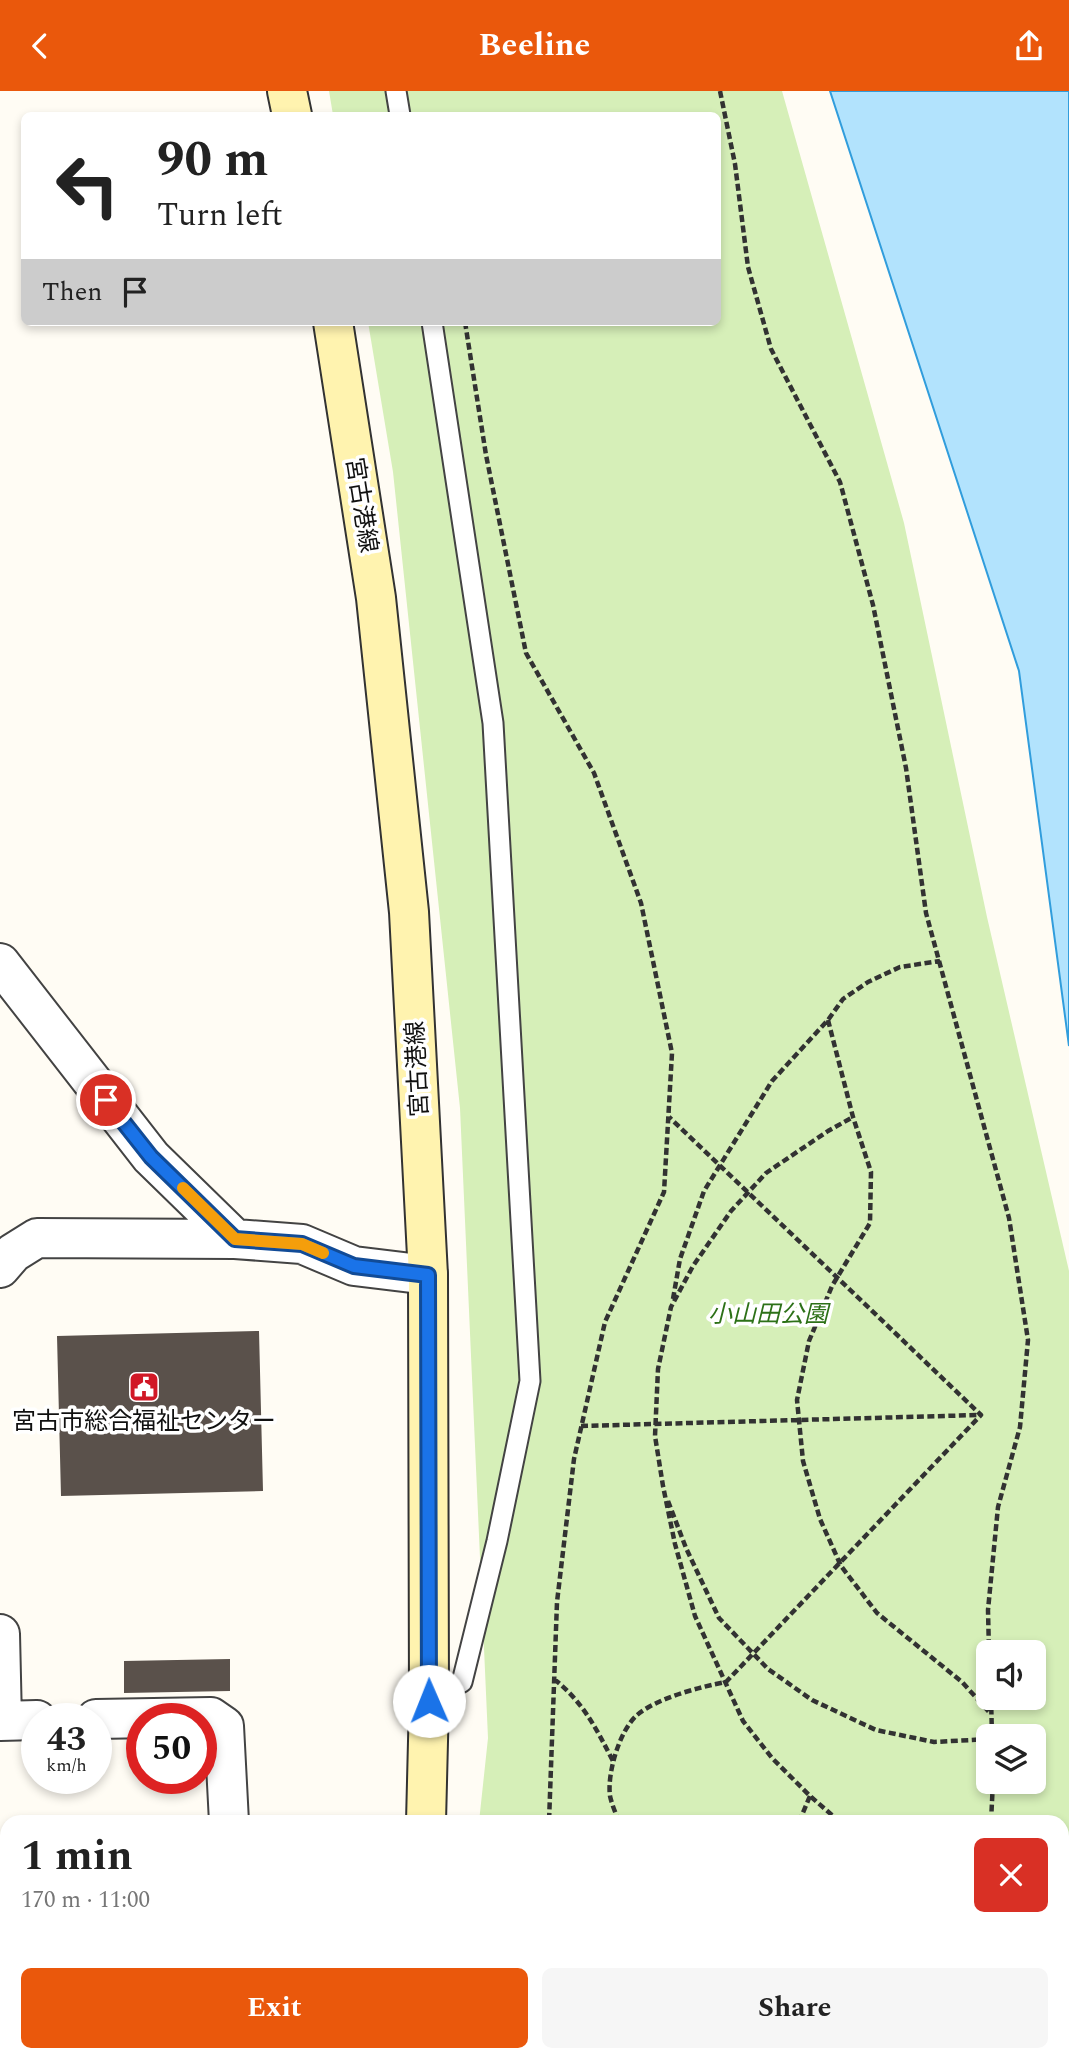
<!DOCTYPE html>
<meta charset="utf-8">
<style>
body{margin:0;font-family:Spectral,"Noto Sans JP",serif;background:#f6f6f6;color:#222;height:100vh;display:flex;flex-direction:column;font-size:26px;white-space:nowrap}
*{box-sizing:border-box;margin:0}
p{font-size:23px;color:#767676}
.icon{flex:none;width:38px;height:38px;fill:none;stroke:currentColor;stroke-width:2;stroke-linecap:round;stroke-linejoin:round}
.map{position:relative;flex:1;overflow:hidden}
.drawer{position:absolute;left:0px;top:1724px;width:1069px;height:247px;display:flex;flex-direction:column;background:#fff;border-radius:21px 21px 0 0;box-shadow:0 4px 10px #0003}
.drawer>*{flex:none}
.banner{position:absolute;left:21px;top:21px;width:700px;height:214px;border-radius:10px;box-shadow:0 4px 10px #0003;background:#fff;color:#222;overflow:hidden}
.fabs{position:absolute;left:976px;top:1549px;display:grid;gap:14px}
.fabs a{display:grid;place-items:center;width:70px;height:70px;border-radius:10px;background:#fff;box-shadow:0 4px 10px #0003;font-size:35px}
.speed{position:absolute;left:21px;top:1612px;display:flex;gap:14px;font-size:35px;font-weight:700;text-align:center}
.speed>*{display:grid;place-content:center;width:91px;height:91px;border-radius:50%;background:#fff;box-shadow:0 4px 10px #0003;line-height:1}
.speed small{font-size:18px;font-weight:400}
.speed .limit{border:10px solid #d22;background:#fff;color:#111}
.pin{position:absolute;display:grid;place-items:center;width:60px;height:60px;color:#fff;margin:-30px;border:4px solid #fff;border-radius:50%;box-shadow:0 2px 7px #0007}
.me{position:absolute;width:77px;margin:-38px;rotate:359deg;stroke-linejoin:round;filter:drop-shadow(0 0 5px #0008)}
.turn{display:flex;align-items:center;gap:24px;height:147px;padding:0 21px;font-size:32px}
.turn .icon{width:91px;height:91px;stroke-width:2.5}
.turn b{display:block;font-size:49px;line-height:60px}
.then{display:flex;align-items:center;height:66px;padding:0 21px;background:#0003;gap:14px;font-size:26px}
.round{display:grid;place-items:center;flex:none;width:74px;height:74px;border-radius:10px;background:#f6f6f6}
.overview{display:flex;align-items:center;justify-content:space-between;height:119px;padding:0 21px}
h1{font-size:42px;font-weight:700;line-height:52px}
.primary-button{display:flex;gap:14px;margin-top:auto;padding:14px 21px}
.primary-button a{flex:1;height:80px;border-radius:10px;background:#ea580c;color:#fff;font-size:28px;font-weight:700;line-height:80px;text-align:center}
.primary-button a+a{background:#f6f6f6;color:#222}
header{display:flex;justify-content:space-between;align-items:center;height:91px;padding:0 21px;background:#ea580c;color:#fff;font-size:32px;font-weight:700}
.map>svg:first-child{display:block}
.green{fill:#d6efb8;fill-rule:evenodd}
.water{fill:#b2e3fd;stroke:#319ddc;stroke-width:2}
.building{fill:#5a514b}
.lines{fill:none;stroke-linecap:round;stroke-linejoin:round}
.lane-casing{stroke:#434343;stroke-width:23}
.street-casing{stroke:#434343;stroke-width:42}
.secondary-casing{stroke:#323232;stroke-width:42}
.path{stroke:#323232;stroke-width:4.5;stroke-dasharray:7 3.5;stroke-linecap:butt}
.lane{stroke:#fff;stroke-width:19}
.street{stroke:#fff;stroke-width:38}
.secondary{stroke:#fff3af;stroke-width:38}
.route-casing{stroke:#114b97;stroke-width:18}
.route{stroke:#1a73e8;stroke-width:12}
.slow{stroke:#f59e0b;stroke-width:12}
.labels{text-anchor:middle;stroke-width:7;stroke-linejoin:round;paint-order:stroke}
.street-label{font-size:24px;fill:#101010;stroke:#fff}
.park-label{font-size:24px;font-style:italic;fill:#2d7118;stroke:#fff}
.poi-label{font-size:24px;fill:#101010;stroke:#fff}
</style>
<header><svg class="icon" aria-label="back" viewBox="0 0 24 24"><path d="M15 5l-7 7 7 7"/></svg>Beeline<svg class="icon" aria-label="share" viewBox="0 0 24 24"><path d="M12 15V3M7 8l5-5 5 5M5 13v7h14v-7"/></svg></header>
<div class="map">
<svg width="1069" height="1969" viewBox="0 0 1069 1969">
<rect width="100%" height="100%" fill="#fffcf4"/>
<path class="green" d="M329,0H782L904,432L987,826L1069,1180V1969H446L448,1964H1062V1731H479L488,1647L460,1017L393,381L368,231H718V24H333ZM989,1561H1034V1606H989ZM989,1645H1034V1690H989Z"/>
<path class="water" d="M830,0H1069V955L1019,580Z"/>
<path class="building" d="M259,1240L263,1400L61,1405L57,1245Z
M230,1568V1600L124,1602V1570Z"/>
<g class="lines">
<g class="lane-casing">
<path id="lane" d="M396,0L400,24
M429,1610L462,1591L497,1450L530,1290L493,632L432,231"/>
</g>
<g class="street-casing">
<path id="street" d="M0,872L151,1066L235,1148
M0,1177L13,1162L37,1147L235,1148L302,1153L354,1175L428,1184
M0,1543L2,1630
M96,1628L211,1626L224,1635L229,1731
M0,1630L37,1629
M0,1793L7,1792
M264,1964L265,1969"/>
</g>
<g class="secondary-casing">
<path id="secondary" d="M287,0L292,24
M333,231L376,507L409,821L428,1184L429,1610L426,1731
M411,1969V1964"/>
</g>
<path class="path" d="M720,0L735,73L748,176L771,258L840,391L873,514L906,677L926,822L1009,1127L1028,1249L1020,1336L998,1416L988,1519L989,1561
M465,231L486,364L526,562L594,682L641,812L672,962L664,1101L605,1231L574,1368L557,1511L549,1731
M828,929L853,1026L871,1081L870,1132L832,1195L809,1250L797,1309L803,1370L820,1428L841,1475L877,1522L962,1591L991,1623
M673,1208L680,1168L704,1100L772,990L828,929L843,908L868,891L900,876L940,870
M581,1335L979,1324
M668,1410L686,1457L719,1527L768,1578L812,1609L876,1639L934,1651L989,1648
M554,1588C583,1611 596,1637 613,1670
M991,1606L992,1645
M619,1731C616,1723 612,1714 610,1705C607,1683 619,1641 636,1625C656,1607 700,1596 726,1591L981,1324L669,1026
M799,1731L810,1705
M840,1731L810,1705L772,1667L743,1630L695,1525L675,1453L663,1395L655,1345L658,1278L671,1216L693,1175L731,1120L766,1082L828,1040L853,1026
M991,1731L993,1690
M632,1964L634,1969
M542,1969V1964
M734,1969L735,1964
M798,1969V1964
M966,1969L968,1964"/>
<use href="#lane" class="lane"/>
<use href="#street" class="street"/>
<use href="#secondary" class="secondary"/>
</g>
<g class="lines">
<g class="route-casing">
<path id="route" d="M106,1009L151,1066L235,1148L302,1153L354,1175L428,1184L429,1610"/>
</g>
<use href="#route" class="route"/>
<path class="slow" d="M183,1097L235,1148L302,1153L323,1162"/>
</g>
<defs>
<g id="civic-square" transform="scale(1.575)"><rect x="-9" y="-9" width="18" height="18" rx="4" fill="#d11826" stroke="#fff"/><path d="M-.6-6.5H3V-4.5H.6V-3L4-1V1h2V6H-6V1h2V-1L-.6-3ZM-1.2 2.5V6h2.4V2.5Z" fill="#fff"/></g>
</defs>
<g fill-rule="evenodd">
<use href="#civic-square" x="144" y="1296"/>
</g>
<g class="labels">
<g class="street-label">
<text transform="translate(362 414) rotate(81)" y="8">宮古港線</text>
<text transform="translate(417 978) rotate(-93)" y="8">宮古港線</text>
</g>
<g class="park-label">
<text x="768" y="1231">小山田公園</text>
</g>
<g class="poi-label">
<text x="144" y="1338">宮古市総合福祉センター</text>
</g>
</g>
</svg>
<div class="fabs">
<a><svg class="icon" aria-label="sound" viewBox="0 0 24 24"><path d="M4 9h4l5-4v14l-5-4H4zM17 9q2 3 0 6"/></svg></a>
<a><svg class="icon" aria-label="layers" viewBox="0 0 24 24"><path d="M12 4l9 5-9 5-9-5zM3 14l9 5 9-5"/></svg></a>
</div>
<div class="speed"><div>43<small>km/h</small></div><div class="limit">50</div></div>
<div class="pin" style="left:106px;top:1009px;background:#d93025"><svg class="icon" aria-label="arrive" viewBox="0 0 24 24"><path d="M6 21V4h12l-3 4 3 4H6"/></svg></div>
<svg class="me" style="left:429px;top:1610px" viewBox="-20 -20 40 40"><circle r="19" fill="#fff"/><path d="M0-13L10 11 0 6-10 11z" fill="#1a73e8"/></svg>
<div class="banner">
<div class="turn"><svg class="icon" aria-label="left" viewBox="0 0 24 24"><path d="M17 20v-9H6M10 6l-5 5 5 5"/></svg><div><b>90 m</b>Turn left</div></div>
<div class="then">Then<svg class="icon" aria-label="arrive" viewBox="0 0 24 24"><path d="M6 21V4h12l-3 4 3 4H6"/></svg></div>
</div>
<section class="drawer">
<div class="overview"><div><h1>1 min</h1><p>170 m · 11:00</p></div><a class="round" style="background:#d93025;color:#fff"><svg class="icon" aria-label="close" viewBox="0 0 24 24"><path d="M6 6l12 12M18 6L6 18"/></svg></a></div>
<div class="primary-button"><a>Exit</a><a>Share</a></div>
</section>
</div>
